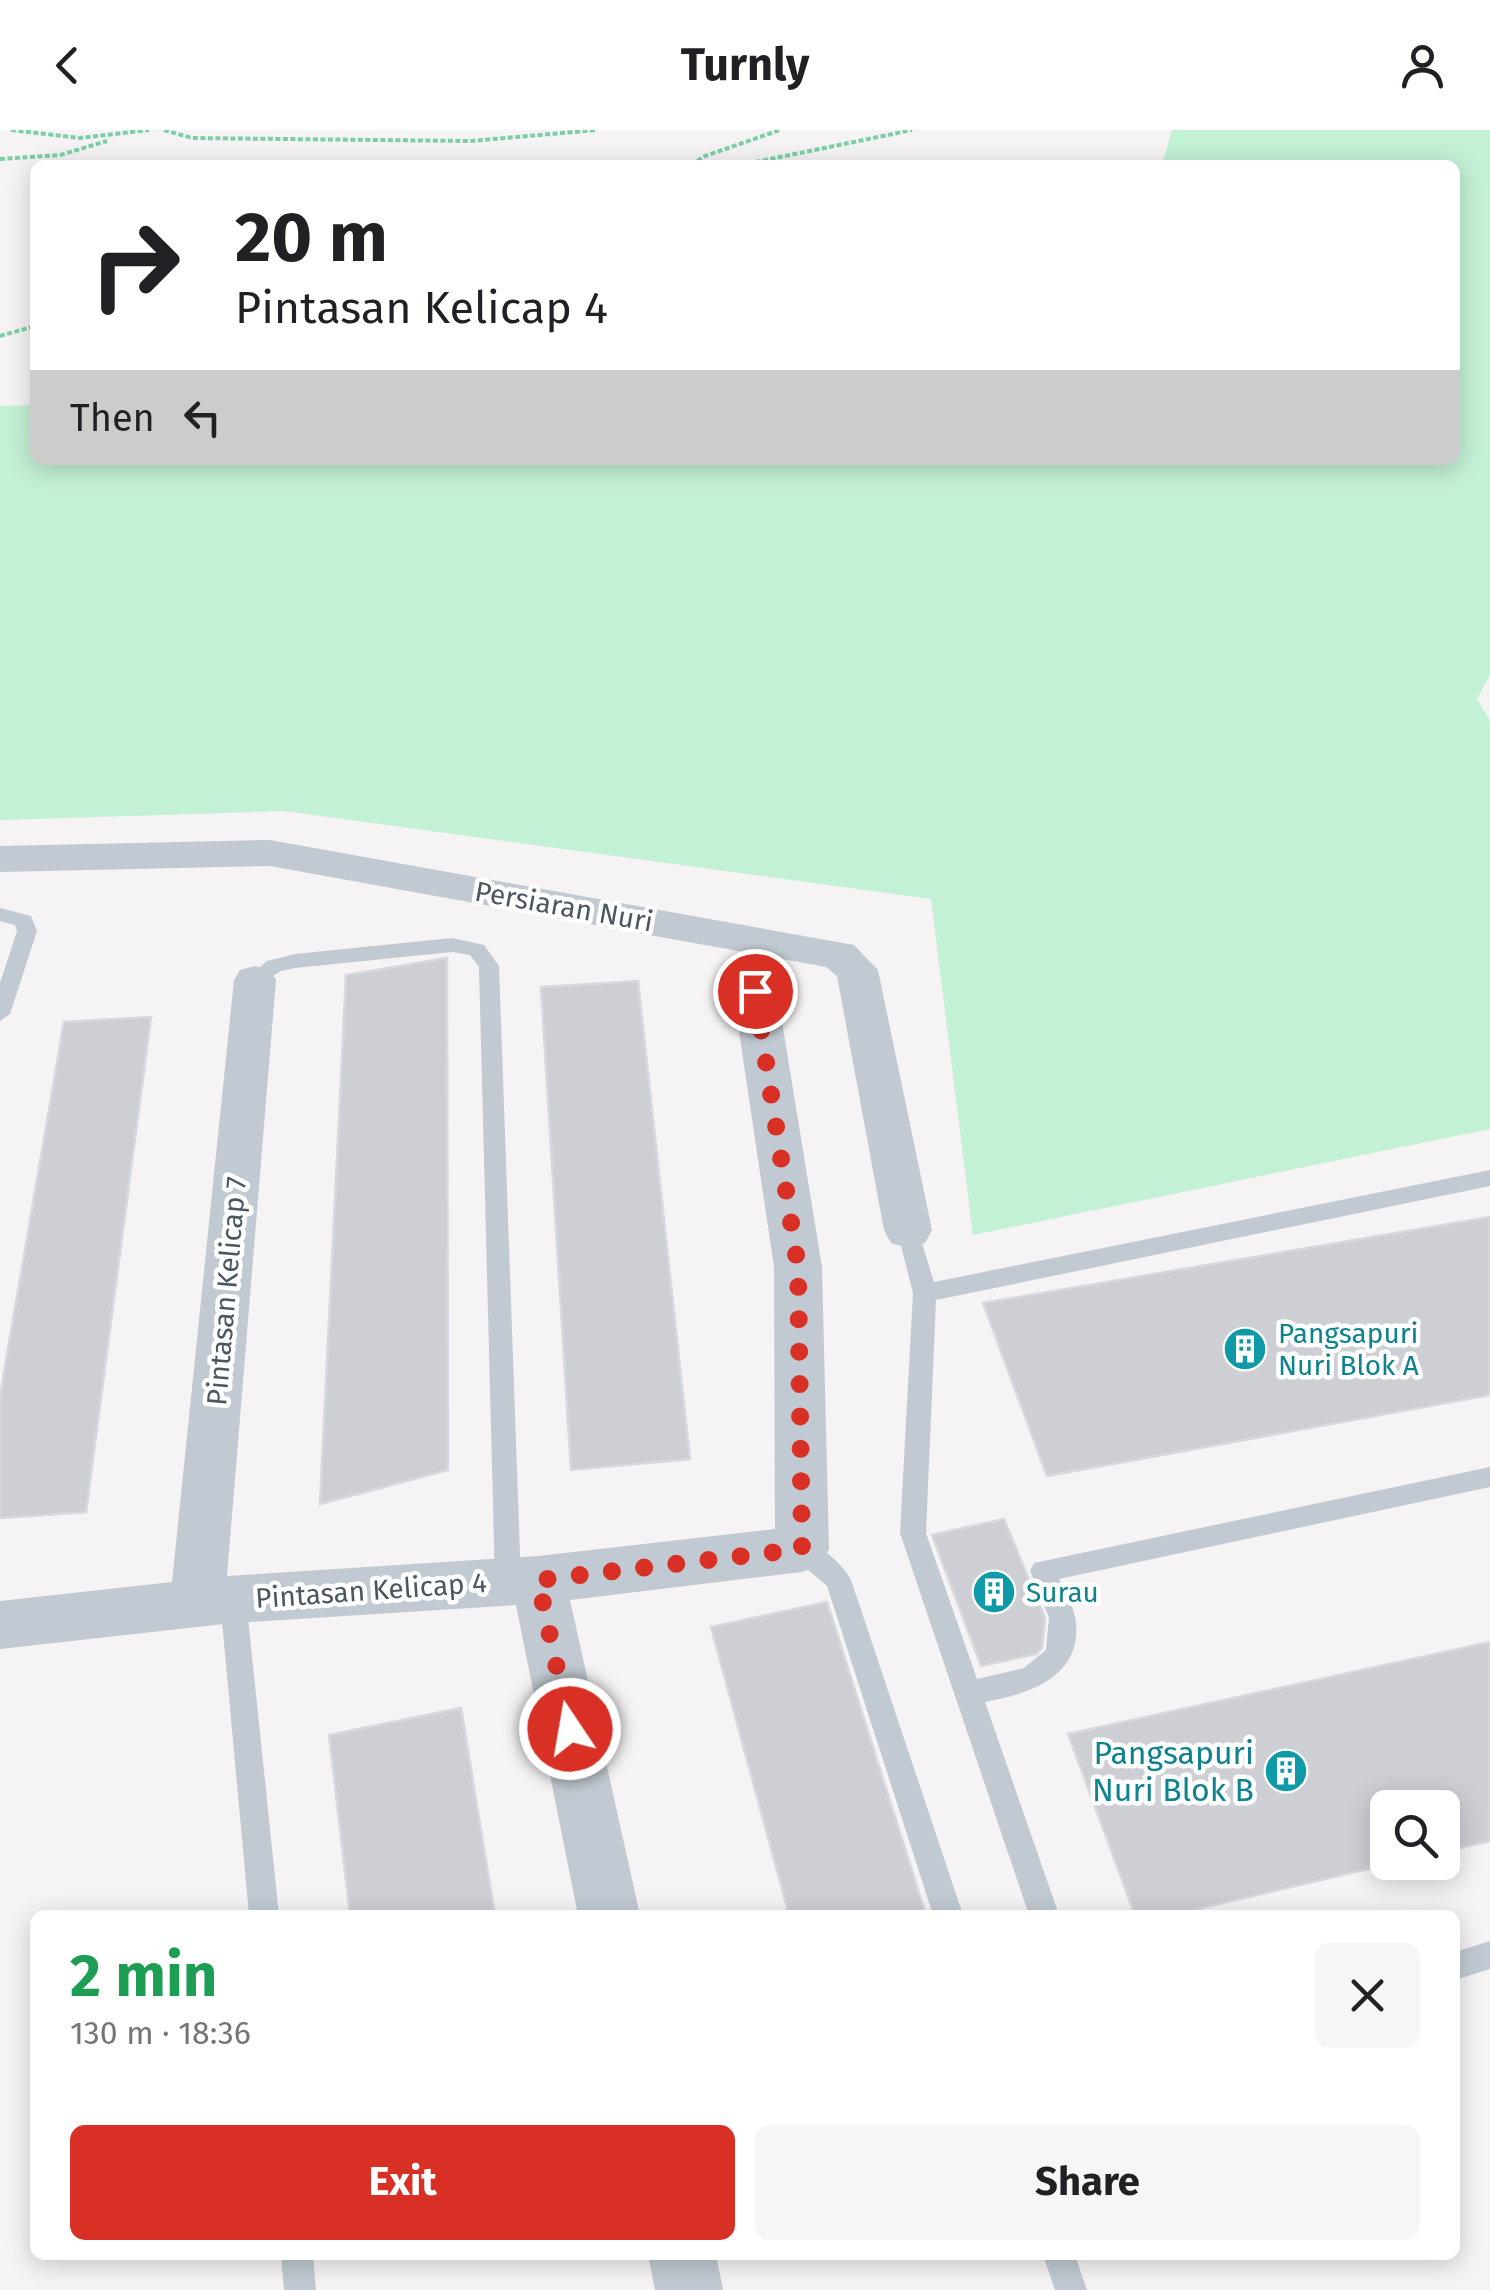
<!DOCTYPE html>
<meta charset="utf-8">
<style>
body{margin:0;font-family:"Fira Sans",sans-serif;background:#f6f6f6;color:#202124;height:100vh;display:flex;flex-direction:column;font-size:38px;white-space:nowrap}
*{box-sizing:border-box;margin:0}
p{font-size:32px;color:#757577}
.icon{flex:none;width:55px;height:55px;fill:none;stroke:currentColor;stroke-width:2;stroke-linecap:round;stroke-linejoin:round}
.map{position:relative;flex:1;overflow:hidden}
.drawer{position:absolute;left:30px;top:1780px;width:1430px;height:350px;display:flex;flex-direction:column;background:#fff;border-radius:15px;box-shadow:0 5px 25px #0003}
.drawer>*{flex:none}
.guide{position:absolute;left:30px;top:30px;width:1430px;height:305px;border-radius:15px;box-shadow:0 5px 25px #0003;background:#fff;color:#202124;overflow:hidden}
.controls{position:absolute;left:1370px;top:1660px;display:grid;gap:20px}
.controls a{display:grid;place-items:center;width:90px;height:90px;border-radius:15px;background:#fff;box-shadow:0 5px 25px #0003;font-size:50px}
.pin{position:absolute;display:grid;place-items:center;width:85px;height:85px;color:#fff;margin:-42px;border:5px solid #fff;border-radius:50%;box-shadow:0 2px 10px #0007}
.me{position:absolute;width:110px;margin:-55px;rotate:348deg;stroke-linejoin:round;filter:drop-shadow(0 0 8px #0008)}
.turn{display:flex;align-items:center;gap:35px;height:210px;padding:0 40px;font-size:45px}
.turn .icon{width:130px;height:130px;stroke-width:2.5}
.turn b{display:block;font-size:70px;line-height:85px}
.then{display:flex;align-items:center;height:95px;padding:0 40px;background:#0003;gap:20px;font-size:38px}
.round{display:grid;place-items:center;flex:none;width:105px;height:105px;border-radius:15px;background:#f6f6f6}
.summary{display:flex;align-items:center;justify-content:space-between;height:170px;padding:0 40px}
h1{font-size:60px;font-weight:700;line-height:75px;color:#1e9e55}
.action{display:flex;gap:20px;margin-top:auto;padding:20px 40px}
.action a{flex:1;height:115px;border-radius:15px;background:#d93025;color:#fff;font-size:40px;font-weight:700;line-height:115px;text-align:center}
.action a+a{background:#f6f6f6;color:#202124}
header{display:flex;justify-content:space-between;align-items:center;height:130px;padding:0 40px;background:#fff;font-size:45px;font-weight:700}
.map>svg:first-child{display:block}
.green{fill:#c3f1d5}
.building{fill:#cdcfd5;stroke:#d7d9de;stroke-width:2.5}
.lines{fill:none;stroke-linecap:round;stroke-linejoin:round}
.path{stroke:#7ad0a6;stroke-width:4;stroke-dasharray:5 2.5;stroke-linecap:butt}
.lane{fill:#c1cad2;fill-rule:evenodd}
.street{fill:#c1cad2;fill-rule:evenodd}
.route{stroke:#d93025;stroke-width:18;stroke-dasharray:0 32.4}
.labels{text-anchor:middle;stroke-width:9;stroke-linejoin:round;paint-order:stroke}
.street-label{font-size:28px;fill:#4a5661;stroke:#fff}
.culture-label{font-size:28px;fill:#0d838f;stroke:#fff;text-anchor:start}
.near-culture-label{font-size:32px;fill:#0d838f;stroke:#fff;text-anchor:end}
</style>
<header><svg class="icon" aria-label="back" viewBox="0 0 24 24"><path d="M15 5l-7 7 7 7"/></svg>Turnly<svg class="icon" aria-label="person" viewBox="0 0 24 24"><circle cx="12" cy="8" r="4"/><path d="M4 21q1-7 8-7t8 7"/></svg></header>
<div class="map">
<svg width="1490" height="2160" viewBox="0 0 1490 2160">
<rect width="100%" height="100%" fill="#f5f3f3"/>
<path class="green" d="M1172,0H1490V545L1477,569L1490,591V999L973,1105L931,769L284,681L0,690V276L35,275V330H1455V35H1162Z"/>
<path class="building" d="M447,828L448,1340L320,1374L346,845Z
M638,851L690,1329L571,1340L541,857Z
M151,887L86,1382L0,1388V1266L64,892Z
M1490,1087V1265L1047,1346L983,1173Z
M1004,1389L1045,1488L1042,1518L1036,1524L981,1536L932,1405Z
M827,1472L926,1785H789L711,1497Z
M1490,1512V1711L1442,1722V1678H1388V1732H1398L1172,1785H1135L1068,1604Z
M461,1578L495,1785H350L329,1605Z"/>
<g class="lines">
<path class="path" d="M11,0L80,8L149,0
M164,0L192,8L471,11L597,0
M0,29L60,25L107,11
M691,35L705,26L780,0
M741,35L912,0
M0,206L35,196"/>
<path class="lane" d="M0,778L31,786L37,801L10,884L0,891V853L17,801L15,795L0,791Z
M452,808L484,815L499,836L521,1452L517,1460L508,1463L499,1460L495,1452L479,837L470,825L452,822L295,838L281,841L255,857L245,850L267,831L295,824Z
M1490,1040V1056L936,1170L926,1403L977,1549L1024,1538L1046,1520L1049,1487L1030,1441L1034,1433L1490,1337V1357L1059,1449C1065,1463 1075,1478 1076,1493C1081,1548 1028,1564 985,1572L1059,1785H1029L900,1403L913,1163L897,1100L900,1094H916L934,1152Z
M802,1408C819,1414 843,1434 851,1450L963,1785H933L827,1456L793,1427L789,1419L793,1411Z
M233,1458L242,1461L246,1469L279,1785H249L220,1469L224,1461Z
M1490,1811V1839L1455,1850V1822Z
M281,2125H313L316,2160H284Z
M1043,2125H1075L1087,2160H1055Z"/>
<path class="street" d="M270,710L854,815L878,840L932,1100L925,1113L908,1118L891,1113L884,1100L837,846L826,837L270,736L0,742V716Z
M255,836L270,840L276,850L227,1446L538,1426L775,1399L774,1137L733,861L740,851L755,846L770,851L777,861L822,1137L829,1419L821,1435L802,1442L570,1470L640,1785H578L516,1475L233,1493L0,1519V1471L172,1452L234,850L240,840Z
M648,2125H716L723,2160H655Z"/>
</g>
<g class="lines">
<path class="route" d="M570,1599L538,1450L802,1419L798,1137L755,861"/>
</g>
<defs>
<g id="building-disc" transform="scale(2.25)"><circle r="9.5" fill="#0f9aa8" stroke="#fff"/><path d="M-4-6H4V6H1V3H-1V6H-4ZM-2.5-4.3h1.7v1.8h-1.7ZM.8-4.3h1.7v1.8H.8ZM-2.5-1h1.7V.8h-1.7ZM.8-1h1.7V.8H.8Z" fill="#fff"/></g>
</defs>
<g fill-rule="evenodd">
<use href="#building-disc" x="1245" y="1219"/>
<use href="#building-disc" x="994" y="1462"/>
<use href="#building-disc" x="1286" y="1641"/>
</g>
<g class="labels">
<g class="street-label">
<text transform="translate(564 776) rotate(10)" y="10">Persiaran Nuri</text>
<text transform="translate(226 1161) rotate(-85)" y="10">Pintasan Kelicap 7</text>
<text transform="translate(371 1460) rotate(-4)" y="10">Pintasan Kelicap 4</text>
</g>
<g class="culture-label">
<text x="1278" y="1213">Pangsapuri<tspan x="1278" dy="32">Nuri Blok A</tspan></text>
<text x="1026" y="1472">Surau</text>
</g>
<g class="near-culture-label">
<text x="1254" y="1634">Pangsapuri<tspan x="1254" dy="37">Nuri Blok B</tspan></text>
</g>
</g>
</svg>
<div class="controls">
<a><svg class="icon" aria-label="search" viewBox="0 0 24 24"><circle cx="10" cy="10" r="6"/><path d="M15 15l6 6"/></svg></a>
</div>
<div class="pin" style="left:755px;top:861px;background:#d93025"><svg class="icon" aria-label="arrive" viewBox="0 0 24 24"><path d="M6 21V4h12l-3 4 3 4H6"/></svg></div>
<svg class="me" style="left:570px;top:1599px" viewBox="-20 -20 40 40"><circle r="17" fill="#d93025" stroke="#fff" stroke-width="3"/><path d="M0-11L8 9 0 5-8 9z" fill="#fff"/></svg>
<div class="guide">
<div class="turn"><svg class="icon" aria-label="right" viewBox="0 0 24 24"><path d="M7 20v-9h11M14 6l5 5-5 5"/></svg><div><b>20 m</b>Pintasan Kelicap 4</div></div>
<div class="then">Then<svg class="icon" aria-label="left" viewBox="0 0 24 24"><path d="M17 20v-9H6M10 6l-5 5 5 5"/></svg></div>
</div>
<section class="drawer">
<div class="summary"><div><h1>2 min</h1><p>130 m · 18:36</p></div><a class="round"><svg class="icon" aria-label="close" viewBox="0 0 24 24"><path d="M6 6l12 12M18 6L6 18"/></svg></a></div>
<div class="action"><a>Exit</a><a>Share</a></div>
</section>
</div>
